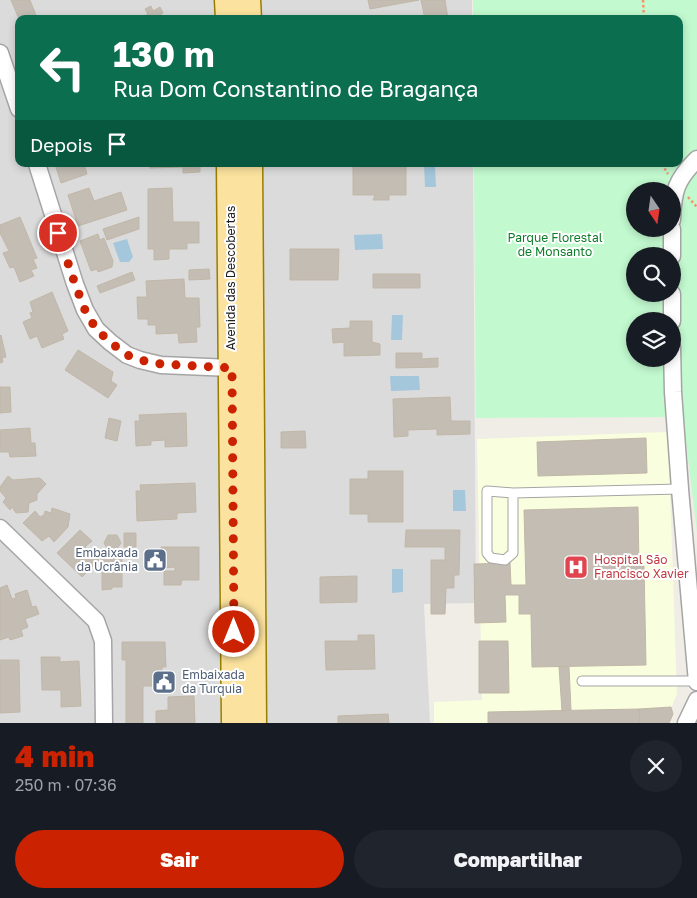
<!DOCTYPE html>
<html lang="pt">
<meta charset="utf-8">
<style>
body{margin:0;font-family:"Golos Text",sans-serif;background:#20242c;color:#f1f3f6;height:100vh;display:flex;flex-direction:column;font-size:19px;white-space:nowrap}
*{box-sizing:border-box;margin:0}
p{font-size:16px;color:#9ea1a6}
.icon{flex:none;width:28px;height:28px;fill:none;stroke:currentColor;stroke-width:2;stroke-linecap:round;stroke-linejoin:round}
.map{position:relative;height:723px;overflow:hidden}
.panel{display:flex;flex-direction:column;background:#171b24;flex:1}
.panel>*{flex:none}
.guide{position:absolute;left:15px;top:15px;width:668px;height:152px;border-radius:10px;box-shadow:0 2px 8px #0003;background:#0b6e4f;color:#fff;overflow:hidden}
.needle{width:32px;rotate:167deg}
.tools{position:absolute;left:626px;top:182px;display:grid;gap:10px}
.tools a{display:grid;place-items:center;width:55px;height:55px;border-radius:50%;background:#171b24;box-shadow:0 2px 8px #0003;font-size:25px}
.pin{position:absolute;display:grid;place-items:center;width:42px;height:42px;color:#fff;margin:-21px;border:2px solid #fff;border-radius:50%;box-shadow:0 1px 5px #0007}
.me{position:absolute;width:55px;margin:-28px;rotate:0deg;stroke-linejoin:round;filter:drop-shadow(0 0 4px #0008)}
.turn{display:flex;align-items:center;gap:18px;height:105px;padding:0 15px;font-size:22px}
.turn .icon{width:65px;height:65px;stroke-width:2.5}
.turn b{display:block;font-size:35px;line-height:42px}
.then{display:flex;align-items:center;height:48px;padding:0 15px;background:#0003;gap:10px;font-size:19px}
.round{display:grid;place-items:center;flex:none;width:52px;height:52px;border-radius:26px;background:#20242c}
.summary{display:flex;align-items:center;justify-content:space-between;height:85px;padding:0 15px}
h1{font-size:30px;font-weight:800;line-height:38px;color:#cb2302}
.primary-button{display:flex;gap:10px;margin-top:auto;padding:10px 15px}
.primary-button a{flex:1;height:58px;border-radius:30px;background:#cb2302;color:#fff;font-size:20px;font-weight:800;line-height:58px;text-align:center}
.primary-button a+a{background:#20242c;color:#f1f3f6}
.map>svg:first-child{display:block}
.residential{fill:#dcdbdb}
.education{fill:#f9ffde}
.park{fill:#c2f9cf;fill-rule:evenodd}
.water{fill:#a5c7dc}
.building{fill:#c4bdb4;stroke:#c1b7a7}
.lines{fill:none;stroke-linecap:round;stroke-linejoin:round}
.lane-casing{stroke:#a5a5a5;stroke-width:11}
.street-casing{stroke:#a5a5a5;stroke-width:19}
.primary-casing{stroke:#977e02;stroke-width:29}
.path{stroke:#f8926c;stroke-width:2.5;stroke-dasharray:2.5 2.5;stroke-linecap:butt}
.lane{stroke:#fff;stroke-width:9}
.street{stroke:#fff;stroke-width:16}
.primary{stroke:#fbe29e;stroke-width:26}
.route{stroke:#cb2302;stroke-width:9;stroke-dasharray:0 16.2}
.labels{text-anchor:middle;stroke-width:4;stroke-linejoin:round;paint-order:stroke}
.park-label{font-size:12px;fill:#0d7c28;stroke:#fff}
.street-label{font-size:12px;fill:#1e1e1e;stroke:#fff}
.service-label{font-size:12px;fill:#4e5e75;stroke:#fff;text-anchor:end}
.health-label{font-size:12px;fill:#be3a42;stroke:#fff;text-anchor:start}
</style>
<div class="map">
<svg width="697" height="723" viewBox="0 0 697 723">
<rect width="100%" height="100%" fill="#efede5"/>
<path class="residential" d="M0,0H472V19H19V164H473L476,603L424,604L430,723H0Z"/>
<path class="education" d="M668,432L677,694L665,723H434V702L482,700L477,439Z"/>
<path class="park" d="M473,0H697V532L683,417L476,418L474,164H679V19H473ZM635,191H672V229H635ZM635,256H672V294H635ZM635,321H672V359H635Z"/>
<path class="water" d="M424,164H435L436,187H425Z
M382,234L383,249L355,250L354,235Z
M127,239L133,257L129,262H120L113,243Z
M392,315H403L402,340H391Z
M390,376H419L420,390L391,391Z
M453,490H465L466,511H453Z
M392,569H403V592L392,593Z"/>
<path class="building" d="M11,0H30L37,18L19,19Z
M368,0H419L370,9Z
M421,0H445L448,19H425Z
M151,6L153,11L160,7L163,13L158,16L159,19H139L148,14L145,9Z
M55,164H84L87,174L61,183Z
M150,164H200V172L183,173V167L150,168Z
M353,164H406V195H389V200H373L375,195H353Z
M89,188L94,201L121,192L127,210L78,226L68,195Z
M172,188L173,222H199V243H187V249H169V259L154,260V249H148V189Z
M20,217L37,258L33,259L37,268L31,270L34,276L20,282L14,267L10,268L3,253L9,251L0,233V225Z
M139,217V229L107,240L103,229Z
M98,234L100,240L104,238L113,261L112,267L98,272L97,269L91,271L80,241Z
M290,249H339L338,280H290Z
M209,269L210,279L189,280V270Z
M132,272L135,280L100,293L97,286Z
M373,274H420V288H373Z
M184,279L185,298H199L200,327H196L197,342L179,343L178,333L156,334V325H148V319H138L137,297H147L146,281Z
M52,292L68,331L62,334L64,339L42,348L37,336L30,339L23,322L32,318L30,313L33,312L30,302Z
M350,321H372V342L380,344V355L344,356V342L333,343L332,329L350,328Z
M1,335L6,357L2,358L3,362L0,363V336Z
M78,350L113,372L111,381L117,385L108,398L65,370Z
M396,353H422V359L438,358V367L396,368Z
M0,387H10L11,412L0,413Z
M450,397L451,421H470V434L437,435V429L408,430V436L394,437L393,399Z
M186,413L187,446L165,447V440L151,441V445L136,446L135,421H140L139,415Z
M109,418L121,421L117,441L105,438Z
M30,428L31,443H35L36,456L10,457L9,452H0V430Z
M305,431L306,448H281V432Z
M646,438L647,473L538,476L537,442Z
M368,471H403V522H368V514H350V479H368Z
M8,476L13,480L40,478L46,484L37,494V500L29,503L28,512L16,513L12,507L10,510L3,502L6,498L0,491V487Z
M195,483L196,512L177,513V519L137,521L136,491H141L140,485Z
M638,507L639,566H644L646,665L532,667L531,614H519V595H505L506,622L475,623L474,564L510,563L511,585H526L524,510Z
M52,508L70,514L68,527L54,542L49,536L42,541L23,523L35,511L40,517L44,515L45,511L51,513Z
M80,530L92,541L85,547L99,560L82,577L57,553Z
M406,530H460L459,575H454V588H446L445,614H431V560H445V547H405Z
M124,533H136V547H124Z
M108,535H117L121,543L116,550H108L104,543Z
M161,547H199V580H182L181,585H164V571H175V567L161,568Z
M102,550H122V587H112V589L102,590Z
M357,576V602L320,603V577Z
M7,585L12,599L16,598L15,594L27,590L32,607L36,606L39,614L25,619L28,627L21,630L23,636L10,640L9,637L0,640V588Z
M358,635H374L375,669L326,670L325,641H358Z
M479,641H508L509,693H479Z
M122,642H165L166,667H162V686H143V723H126V660H122Z
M41,657H60V662L79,661L81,706L61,707V690H42Z
M0,660H19L20,712L0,713Z
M559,667H569L571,710L562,711Z
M194,696L195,723H156V711L168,710V697Z
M671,707L673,714L669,723H640L639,709Z
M639,709L640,723H488V712Z
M388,714L389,723H338V716Z"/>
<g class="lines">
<g class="lane-casing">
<path id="lane" d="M513,493L487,491V553L491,558L505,560L513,553V493L680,489
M582,681H697"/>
</g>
<g class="street-casing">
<path id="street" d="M0,53L19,109
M37,164L75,284L85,310L96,329L110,342L127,355L140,360L161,365L231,368
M672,220C673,191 676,180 697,159
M672,256V229
M672,294V321
M672,347L673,392L680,489L697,682
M0,528L96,621L103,641L104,723
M686,723L697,700"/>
</g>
<g class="primary-casing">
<path id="primary" d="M228,0L229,19
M247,0L248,19
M230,164L235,723
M249,164L253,723"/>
</g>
<path class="path" d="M643,0L644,19
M662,164L668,174
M688,197L697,207"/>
<use href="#lane" class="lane"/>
<use href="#street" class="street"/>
<use href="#primary" class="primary"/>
</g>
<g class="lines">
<path class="route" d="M58,233L75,284L85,310L96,329L110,342L127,355L140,360L161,364L232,368L234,632"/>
</g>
<defs>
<g id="civic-square" transform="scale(1.25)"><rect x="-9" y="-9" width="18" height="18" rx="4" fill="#5c6f8a" stroke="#fff"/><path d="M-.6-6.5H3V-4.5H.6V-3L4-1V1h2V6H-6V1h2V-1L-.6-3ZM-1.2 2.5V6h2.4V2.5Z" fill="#fff"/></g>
<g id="hospital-square" transform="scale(1.25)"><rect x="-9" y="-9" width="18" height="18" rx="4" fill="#e0444e" stroke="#fff"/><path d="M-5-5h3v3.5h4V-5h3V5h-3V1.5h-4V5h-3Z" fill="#fff"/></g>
</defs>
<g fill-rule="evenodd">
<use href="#civic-square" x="155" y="560"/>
<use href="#hospital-square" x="576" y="567"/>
<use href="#civic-square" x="164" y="682"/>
</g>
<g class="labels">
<g class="park-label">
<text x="555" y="242">Parque Florestal<tspan x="555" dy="14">de Monsanto</tspan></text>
</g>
<g class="street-label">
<text transform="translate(231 278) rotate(-90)" y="4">Avenida das Descobertas</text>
</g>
<g class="service-label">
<text x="138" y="557">Embaixada<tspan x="138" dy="14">da Ucrânia</tspan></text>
<text x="182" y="679" text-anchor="start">Embaixada<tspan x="182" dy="14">da Turquia</tspan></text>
</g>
<g class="health-label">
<text x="594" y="564">Hospital São<tspan x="594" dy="14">Francisco Xavier</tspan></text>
</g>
</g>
</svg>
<div class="tools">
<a><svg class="needle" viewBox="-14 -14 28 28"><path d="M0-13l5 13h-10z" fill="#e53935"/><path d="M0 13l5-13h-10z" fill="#9ea1a6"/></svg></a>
<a><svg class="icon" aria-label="search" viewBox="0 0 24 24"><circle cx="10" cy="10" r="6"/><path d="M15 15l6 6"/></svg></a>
<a><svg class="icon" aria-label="layers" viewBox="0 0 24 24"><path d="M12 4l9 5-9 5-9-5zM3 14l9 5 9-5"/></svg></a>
</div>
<div class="pin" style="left:58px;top:233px;background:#d93025"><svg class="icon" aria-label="arrive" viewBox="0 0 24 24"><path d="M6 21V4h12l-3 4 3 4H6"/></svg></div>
<svg class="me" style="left:234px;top:632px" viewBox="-20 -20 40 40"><circle r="17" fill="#cb2302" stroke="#fff" stroke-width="3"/><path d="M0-11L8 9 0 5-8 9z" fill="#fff"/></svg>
<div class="guide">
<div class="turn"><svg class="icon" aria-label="left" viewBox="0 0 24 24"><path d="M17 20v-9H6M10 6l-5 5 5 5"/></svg><div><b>130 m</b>Rua Dom Constantino de Bragança</div></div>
<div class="then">Depois<svg class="icon" aria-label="arrive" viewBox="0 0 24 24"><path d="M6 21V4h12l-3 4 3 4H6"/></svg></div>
</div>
</div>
<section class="panel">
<div class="summary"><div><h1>4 min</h1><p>250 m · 07:36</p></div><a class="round"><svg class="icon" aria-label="close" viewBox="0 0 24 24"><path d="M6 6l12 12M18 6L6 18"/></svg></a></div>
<div class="primary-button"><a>Sair</a><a>Compartilhar</a></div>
</section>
